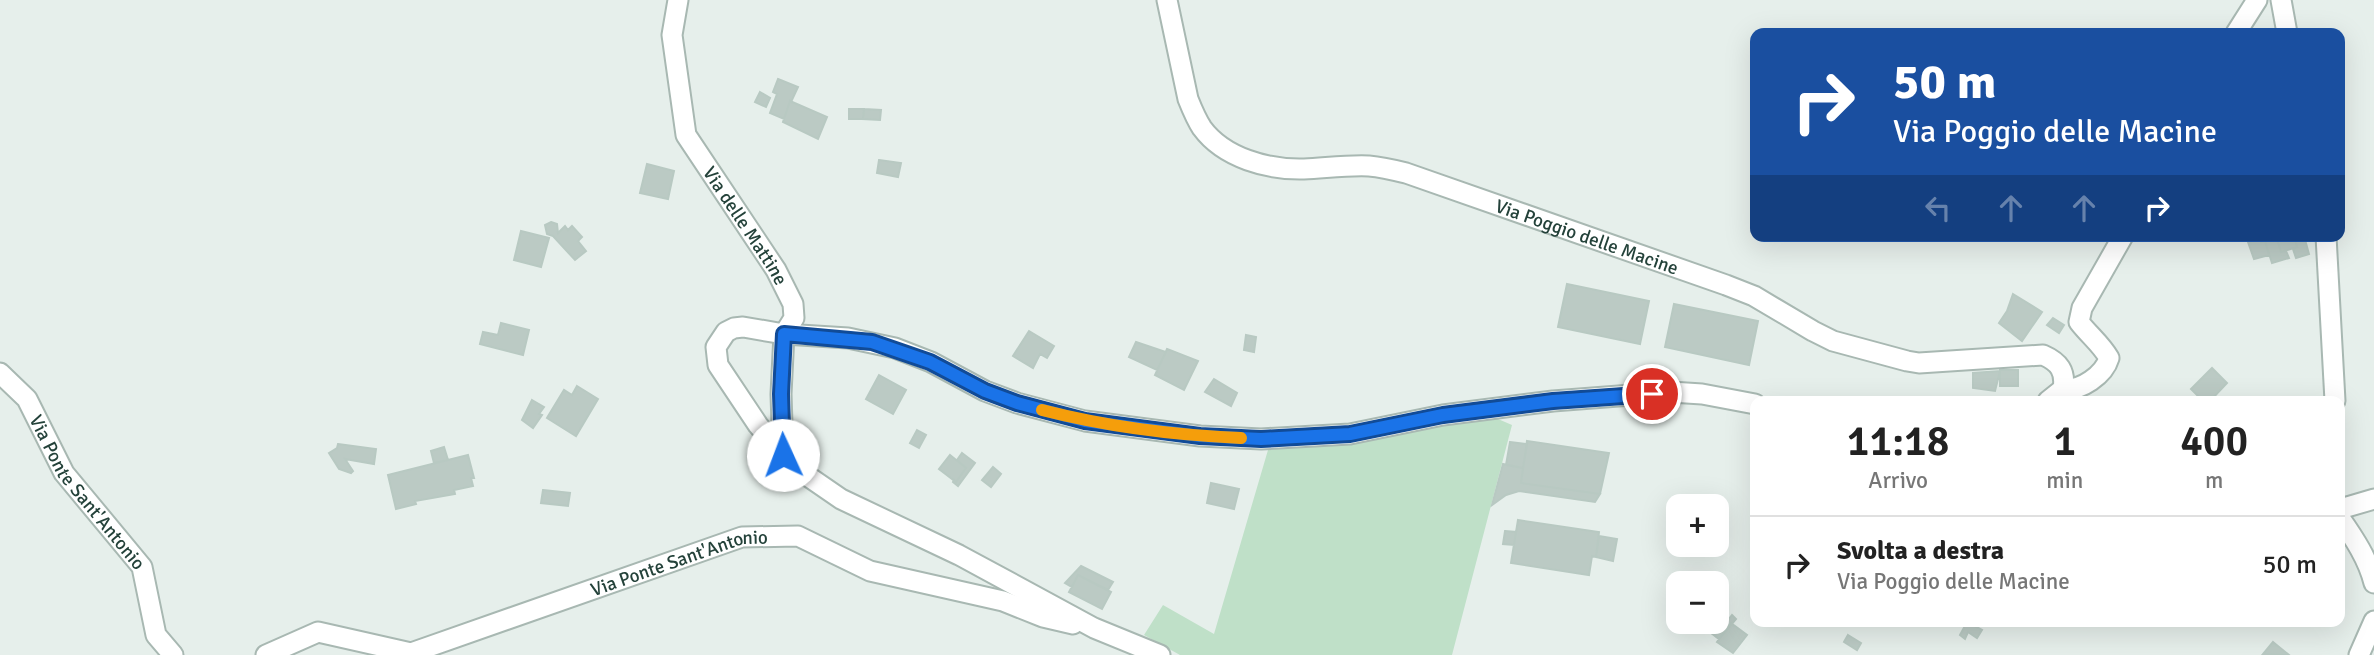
<!DOCTYPE html>
<html lang="it">
<meta charset="utf-8">
<style>
body{margin:0;font-family:Signika,sans-serif;background:#f2f2f2;color:#222;height:100vh;display:flex;flex-direction:column;font-size:26px;white-space:nowrap}
*{box-sizing:border-box;margin:0}
p{font-size:23px;color:#767676}
.icon{flex:none;width:38px;height:38px;fill:none;stroke:currentColor;stroke-width:2;stroke-linecap:round;stroke-linejoin:round}
.map{position:relative;flex:1;overflow:hidden}
.details{position:absolute;left:1750px;top:396px;width:595px;height:231px;display:flex;flex-direction:column;background:#fff;border-radius:14px;box-shadow:0 7px 28px #0002}
.details>*{flex:none}
.banner{position:absolute;left:1750px;top:28px;width:595px;height:214px;border-radius:14px;box-shadow:0 7px 28px #0002;background:#1a4fa0;color:#fff;overflow:hidden}
.tools{position:absolute;left:1666px;top:494px;display:grid;gap:14px}
.tools a{display:grid;place-items:center;width:63px;height:63px;border-radius:14px;background:#fff;box-shadow:0 7px 28px #0002;font-size:35px}
.pin{position:absolute;display:grid;place-items:center;width:60px;height:60px;color:#fff;margin:-30px;border:4px solid #fff;border-radius:50%;box-shadow:0 2px 7px #0007}
.me{position:absolute;width:77px;margin:-38px;rotate:358deg;stroke-linejoin:round;filter:drop-shadow(0 0 5px #0008)}
.turn{display:flex;align-items:center;gap:24px;height:147px;padding:0 28px;font-size:32px}
.turn .icon{width:91px;height:91px;stroke-width:2.5}
.turn b{display:block;font-size:49px;line-height:60px}
.lanes{display:flex;align-items:center;height:66px;padding:0 28px;background:#0003;justify-content:center;gap:35px;direction:ltr}
.lanes .off{opacity:.35}
.eta{display:flex;justify-content:space-evenly;align-items:center;height:119px;text-align:center}
.eta b{font-size:42px;font-weight:600;line-height:49px}
ul{padding:0;list-style:none}
li{display:flex;align-items:center;gap:21px;height:98px;padding:0 28px;border-top:2px solid #e0e0e0}
li div{flex:1}
li b{display:block;font-size:26px}
li em{font-style:normal}
.map>svg:first-child{display:block}
.green{fill:#bfe0c8}
.building{fill:#bbcac4;stroke:#b8c9c2;stroke-width:2}
.lines{fill:none;stroke-linecap:round;stroke-linejoin:round}
.minor-casing{stroke:#a8b8b2;stroke-width:23}
.minor{stroke:#fff;stroke-width:19}
.route-casing{stroke:#114b97;stroke-width:18}
.route{stroke:#1a73e8;stroke-width:12}
.slow{stroke:#f59e0b;stroke-width:12}
.labels{text-anchor:middle;stroke-width:6;stroke-linejoin:round;paint-order:stroke}
.street-label{font-size:19px;fill:#24423a;stroke:#f7fbf9}
</style>
<div class="map">
<svg width="2374" height="655" viewBox="0 0 2374 655">
<rect width="100%" height="100%" fill="#e6efeb"/>
<path class="green" d="M1491,416L1512,425L1452,655H1180L1144,635L1163,605L1214,634L1268,450Z"/>
<path class="building" d="M778,79L798,87L791,102L790,101L784,119L770,113L777,94L773,92Z
M760,92L770,98L766,107L755,102Z
M790,101L827,117L818,139L783,122Z
M849,109H864L863,119H849Z
M864,109L881,110L880,120L863,119Z
M879,160L901,163L898,177L877,173Z
M647,164L674,171L668,199L640,193Z
M551,222L557,224L558,233L565,226L568,230L572,226L582,237L578,241L586,251L575,260L553,236L547,234L545,225Z
M521,231L549,238L541,267L514,260Z
M2259,236H2276L2281,252L2286,251L2289,258L2272,263L2265,241L2261,242Z
M2276,236H2294L2297,247L2281,252Z
M2294,236H2304L2309,254L2296,258L2293,249L2297,247Z
M2260,239L2261,242L2265,241L2269,255L2254,259L2248,242Z
M1567,284L1649,301L1640,344L1558,327Z
M2013,294L2042,312L2022,341L1999,323L2007,311Z
M1674,304L1758,321L1749,365L1665,347Z
M2053,318L2064,325L2059,333L2047,325Z
M501,323L529,330L523,355L480,344L483,332L498,335Z
M1029,331L1054,346L1047,358L1040,354L1033,368L1013,356Z
M1246,335L1256,337L1254,352L1244,350Z
M1136,342L1166,352L1157,370L1129,357Z
M1167,349L1198,361L1184,390L1155,375Z
M2212,368L2227,383L2210,401H2203L2191,389Z
M2000,370H2018V386H2000Z
M2000,371L1995,391L1973,388V373Z
M879,375L906,390L893,414L866,399Z
M1214,379L1237,393L1231,406L1205,392Z
M577,386L598,399L576,436L547,418L564,390L572,395Z
M532,400L544,407L539,414L542,415L533,428L522,420Z
M917,430L926,435L919,448L910,443Z
M1527,441L1609,453L1600,494L1521,483Z
M1510,442L1527,444L1523,468L1506,465Z
M338,444L376,449L374,464L345,459L353,471L351,473L339,469L329,453L337,448Z
M444,447L448,460L434,463L431,451Z
M962,453L975,463L958,486L953,482L954,480L956,482L966,468L957,460Z
M468,455L474,478H471L473,486L454,490L455,494L415,501L416,504L396,509L388,475Z
M950,455L966,468L956,482L939,469Z
M1503,464L1523,468L1521,483L1600,494L1595,502L1519,491L1506,495L1492,505Z
M993,467L1001,474L991,487L982,480Z
M1211,483L1239,489L1234,509L1207,503Z
M543,490L570,493L568,506L541,503Z
M1518,520L1599,532L1596,557L1592,556L1589,575L1511,563Z
M1505,531L1516,532L1514,545L1503,544Z
M1599,536L1617,539L1613,561L1596,557Z
M1081,566L1113,582L1108,590L1078,575L1072,587L1065,583Z
M1078,575L1111,592L1102,609L1069,592Z
M1732,615L1736,619L1719,639L1710,632L1720,620L1725,624Z
M1967,622L1982,630L1977,638L1968,632L1965,639L1960,635Z
M1731,623L1747,635L1733,653L1717,642Z
M1848,635L1861,643L1857,650L1844,642Z
M2273,642L2289,655L2263,654Z"/>
<g class="lines">
<g class="minor-casing">
<g id="minor">
<path id="s1" d="M678,0L672,35L686,135L776,270L793,304L794,318L784,334L781,394L783,455"/>
<path id="s2" d="M1167,0L1188,99C1192,109 1196,119 1202,128C1224,158 1268,170 1304,169C1326,168 1347,165 1369,166C1381,167 1394,170 1406,173L1726,285L1754,296L1813,331L1833,341L1907,361L1919,363L2043,355C2059,362 2066,371 2063,389L2048,401"/>
<path d="M2281,0L2287,33"/>
<path d="M2236,33L2257,0"/>
<path d="M2326,236L2335,401"/>
<path id="s3" d="M0,373L27,399L64,473L142,567L156,635L173,655"/>
<path d="M2063,389C2081,391 2104,375 2109,358C2101,344 2089,335 2079,322L2082,308L2123,236"/>
<path d="M2340,509L2374,499"/>
<path d="M2340,518C2354,538 2368,559 2374,583"/>
<path id="s4" d="M266,655L318,632L411,653L742,537L798,536L870,571L1003,601L1043,617L1073,624"/>
<path d="M1160,655L1094,628L959,555L841,499L809,477L783,455L758,425L718,365L716,347L726,332L734,328L743,327L784,334L848,338L895,348L931,362L985,391L1017,403L1085,421L1200,436L1261,439L1350,434L1443,415L1553,401L1671,392L1702,394L1755,404"/>
<path d="M2359,655L2374,621"/>
</g>
</g>
<use href="#minor" class="minor"/>
</g>
<g class="lines">
<g class="route-casing">
<path id="route" d="M783,455L781,394L784,334L872,342L930,362L985,391L1017,403L1085,421L1200,436L1261,439L1350,434L1443,415L1553,401L1652,394"/>
</g>
<use href="#route" class="route"/>
<path class="slow" d="M1042,410C1108,427 1174,435 1241,438"/>
</g>
<g class="labels">
<g class="street-label">
<text dy="7" stroke="none"><textPath href="#s1" startOffset="245">Via delle Mattine</textPath></text>
<text dy="7" stroke="none"><textPath href="#s2" startOffset="542">Via Poggio delle Macine</textPath></text>
<text dy="7" stroke="none"><textPath href="#s3" startOffset="149">Via Ponte Sant'Antonio</textPath></text>
<text dy="7" stroke="none"><textPath href="#s4" startOffset="436">Via Ponte Sant'Antonio</textPath></text>
</g>
</g>
</svg>
<div class="tools">
<a>+</a>
<a>−</a>
</div>
<div class="pin" style="left:1652px;top:394px;background:#d93025"><svg class="icon" aria-label="arrive" viewBox="0 0 24 24"><path d="M6 21V4h12l-3 4 3 4H6"/></svg></div>
<svg class="me" style="left:783px;top:455px" viewBox="-20 -20 40 40"><circle r="19" fill="#fff"/><path d="M0-13L10 11 0 6-10 11z" fill="#1a73e8"/></svg>
<div class="banner">
<div class="turn"><svg class="icon" aria-label="right" viewBox="0 0 24 24"><path d="M7 20v-9h11M14 6l5 5-5 5"/></svg><div><b>50 m</b>Via Poggio delle Macine</div></div>
<div class="lanes"><svg class="icon off" aria-label="left" viewBox="0 0 24 24"><path d="M17 20v-9H6M10 6l-5 5 5 5"/></svg><svg class="icon off" aria-label="ahead" viewBox="0 0 24 24"><path d="M12 20V5M6 11l6-6 6 6"/></svg><svg class="icon off" aria-label="ahead" viewBox="0 0 24 24"><path d="M12 20V5M6 11l6-6 6 6"/></svg><svg class="icon" aria-label="right" viewBox="0 0 24 24"><path d="M7 20v-9h11M14 6l5 5-5 5"/></svg></div>
</div>
<section class="details">
<div class="eta">
<div><b>11:18</b><p>Arrivo</p></div>
<div><b>1</b><p>min</p></div>
<div><b>400</b><p>m</p></div>
</div>
<ul>
<li><svg class="icon" aria-label="right" viewBox="0 0 24 24"><path d="M7 20v-9h11M14 6l5 5-5 5"/></svg><div><b>Svolta a destra</b><p>Via Poggio delle Macine</p></div><em>50 m</em></li>
</ul>
</section>
</div>
